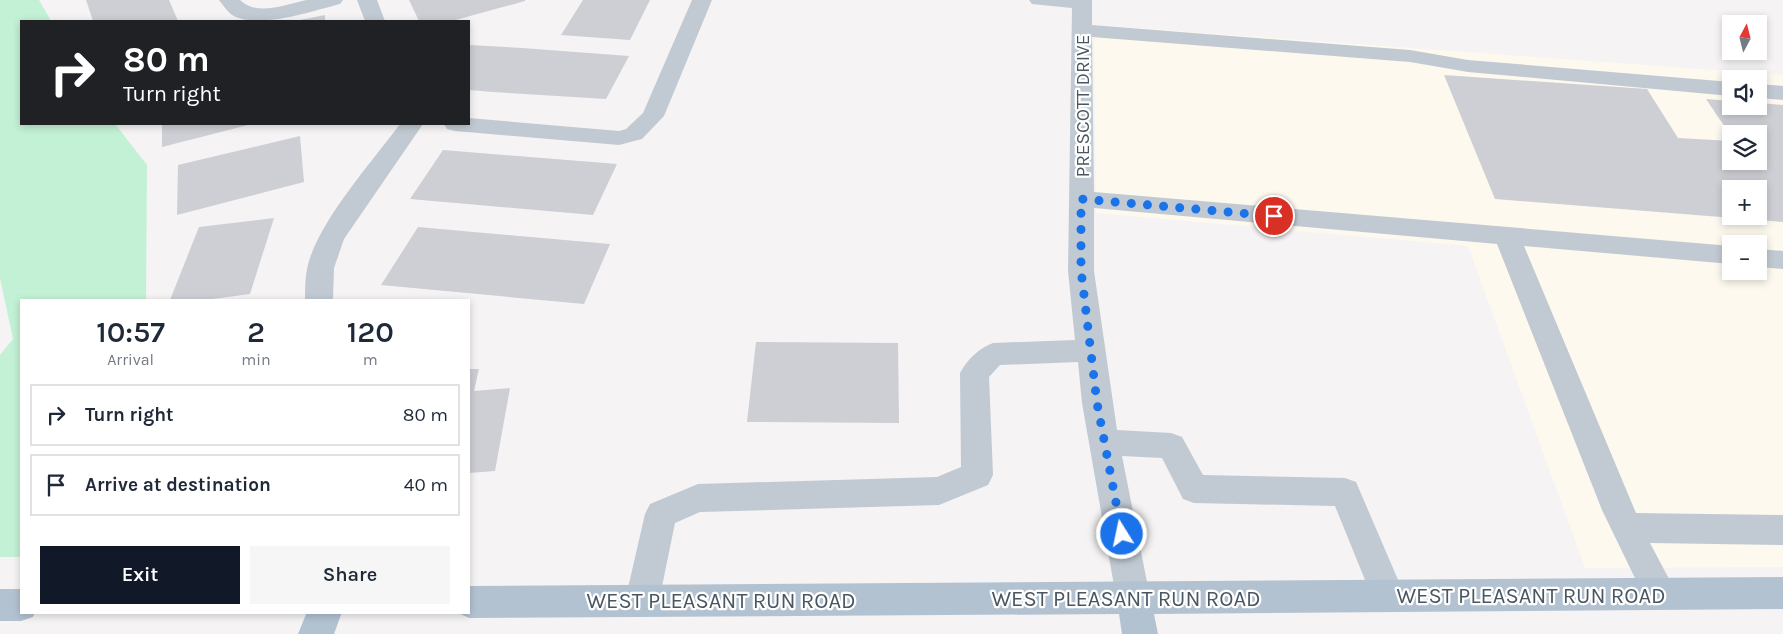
<!DOCTYPE html>
<meta charset="utf-8">
<style>
body{margin:0;font-family:Karla,sans-serif;background:#f6f6f7;color:#1f2937;height:100vh;display:flex;flex-direction:column;font-size:19px;white-space:nowrap}
*{box-sizing:border-box;margin:0}
p{font-size:16px;color:#747a83}
.icon{flex:none;width:28px;height:28px;fill:none;stroke:currentColor;stroke-width:2;stroke-linecap:round;stroke-linejoin:round}
.map{position:relative;flex:1;overflow:hidden}
.details{position:absolute;left:20px;top:299px;width:450px;height:315px;display:flex;flex-direction:column;background:#fff;border-radius:0px;box-shadow:0 2px 8px #0003}
.details>*{flex:none}
.banner{position:absolute;left:20px;top:20px;width:450px;height:105px;border-radius:0px;box-shadow:0 2px 8px #0003;background:#202124;color:#fff;overflow:hidden}
.needle{width:32px;rotate:7deg}
.controls{position:absolute;left:1722px;top:15px;display:grid;gap:10px}
.controls a{display:grid;place-items:center;width:45px;height:45px;border-radius:0px;background:#fff;box-shadow:0 2px 8px #0003;font-size:25px}
.pin{position:absolute;display:grid;place-items:center;width:42px;height:42px;color:#fff;margin:-21px;border:2px solid #fff;border-radius:50%;box-shadow:0 1px 5px #0007}
.me{position:absolute;width:55px;margin:-28px;rotate:350deg;stroke-linejoin:round;filter:drop-shadow(0 0 4px #0008)}
.turn{display:flex;align-items:center;gap:18px;height:105px;padding:0 20px;font-size:22px}
.turn .icon{width:65px;height:65px;stroke-width:2.5}
.turn b{display:block;font-size:35px;line-height:42px}
.eta{display:flex;justify-content:space-evenly;align-items:center;height:85px;text-align:center}
.eta b{font-size:30px;font-weight:600;line-height:35px}
.button{display:flex;gap:10px;margin-top:auto;padding:10px 20px}
.button a{flex:1;height:58px;border-radius:0px;background:#111827;color:#fff;font-size:20px;font-weight:600;line-height:58px;text-align:center}
.button a+a{background:#f6f6f7;color:#1f2937}
ul{padding:0;list-style:none}
li{display:flex;align-items:center;gap:15px;height:62px;margin:0 10px 8px;padding:0 10px;border:2px solid #e0e1e3;border-radius:0px}
li div{flex:1}
li b{display:block;font-size:19px}
li em{font-style:normal}
.map>svg:first-child{display:block}
.commercial{fill:#fdf9ef;fill-rule:evenodd}
.green{fill:#c3f1d5}
.building{fill:#cdcfd5;fill-rule:evenodd}
.lines{fill:none;stroke-linecap:round;stroke-linejoin:round}
.minor{fill:#c1cad2;fill-rule:evenodd}
.major{fill:#b3c2d1;fill-rule:evenodd}
.route{stroke:#1a73e8;stroke-width:9;stroke-dasharray:0 16.2}
.labels{text-anchor:middle;stroke-width:4.5;stroke-linejoin:round;paint-order:stroke}
.street-label{font-size:19px;fill:#4a5661;stroke:#fff}
.near-street-label{font-size:22px;fill:#4a5661;stroke:#fff}
</style>
<div class="map">
<svg width="1783" height="634" viewBox="0 0 1783 634">
<rect width="100%" height="100%" fill="#f5f3f3"/>
<path class="commercial" d="M1094,25L1783,75V567L1585,568L1468,246L1096,213ZM1731,79H1759V106H1731ZM1731,134H1759V161H1731ZM1731,189H1759V216H1731ZM1731,244H1759V271H1731Z"/>
<path class="green" d="M0,0H39L51,21H21V124H115L147,165L146,300H21V557H0V355L13,339L0,278Z"/>
<path class="building" d="M86,0H169L178,21H93Z
M409,0H525V1L452,21H419Z
M583,0H650L630,40L561,35Z
M325,15V21H300V20Z
M469,45L522,48L629,56L606,99L493,92L469,90Z
M1444,75L1647,89L1678,138L1731,141V161H1759V134H1731V136L1706,99L1731,101V106H1759V103L1783,105V222L1495,199ZM1731,189H1759V216H1731Z
M162,124H252L162,147Z
M300,136L304,182L177,215L178,165Z
M443,150L617,164L593,215L410,199Z
M274,218L250,294L205,300H170L199,227Z
M418,227L610,244L584,304L381,285Z
M756,342L898,343L899,423L747,422Z
M469,369H479L474,391L510,388L495,471L469,473Z"/>
<g class="lines">
<path class="minor" d="M219,0H240C257,17 286,4 307,0C319,0 331,0 343,0L340,4C312,11 258,30 232,15C227,11 223,5 219,0Z
M357,0H377L385,21H365Z
M692,0H712L664,116L642,139L619,145L455,131L447,129L444,124H469V118L619,131L626,129L643,113Z
M1029,0H1092V25L1410,50L1468,60L1731,82V96L1468,72L1410,62L1092,37L1094,192L1731,246V264L1524,246L1636,513L1783,515V545L1650,543L1677,594L1672,605L1660,610L1648,605L1602,510L1497,244L1094,208V271L1117,430L1171,433L1182,437L1203,475L1345,478L1356,482L1405,596L1400,607L1388,612L1376,607L1335,506L1194,503L1183,499L1162,458L1122,456L1150,597L1145,608L1133,613L1121,608L1116,597L1082,403L1078,362L1000,365L989,377L993,475L988,485L939,505L700,512L675,523L659,601L654,613L642,617L630,613L625,601L645,514L650,504L698,484L937,477L961,467L960,373C967,360 979,348 993,343L1075,340L1068,271L1072,8L1032,4Z
M1759,84L1783,86V100L1759,98Z
M400,124H423L344,239L334,268L333,300H305C305,290 305,280 307,269C316,224 372,162 400,124Z
M1759,249L1783,251V269L1759,267Z"/>
<path class="major" d="M1783,577V609L1154,614L1158,634H1122L1119,614L469,618L456,612H469V586Z
M0,589H21V612H35L33,617L21,621H0Z
M307,612H342L334,634H298Z"/>
</g>
<g class="lines">
<path class="route" d="M1122,534L1097,403L1081,270V199L1274,216"/>
</g>
<g class="labels">
<g class="street-label">
<text transform="translate(1082 106) rotate(-90)" y="7">PRESCOTT DRIVE</text>
</g>
<g class="near-street-label">
<text x="1531" y="603">WEST PLEASANT RUN ROAD</text>
<text x="1126" y="606">WEST PLEASANT RUN ROAD</text>
<text x="721" y="608">WEST PLEASANT RUN ROAD</text>
</g>
</g>
</svg>
<div class="controls">
<a><svg class="needle" viewBox="-14 -14 28 28"><path d="M0-13l5 13h-10z" fill="#e53935"/><path d="M0 13l5-13h-10z" fill="#747a83"/></svg></a>
<a><svg class="icon" aria-label="sound" viewBox="0 0 24 24"><path d="M4 9h4l5-4v14l-5-4H4zM17 9q2 3 0 6"/></svg></a>
<a><svg class="icon" aria-label="layers" viewBox="0 0 24 24"><path d="M12 4l9 5-9 5-9-5zM3 14l9 5 9-5"/></svg></a>
<a>+</a>
<a>−</a>
</div>
<div class="pin" style="left:1274px;top:216px;background:#d93025"><svg class="icon" aria-label="arrive" viewBox="0 0 24 24"><path d="M6 21V4h12l-3 4 3 4H6"/></svg></div>
<svg class="me" style="left:1122px;top:534px" viewBox="-20 -20 40 40"><circle r="17" fill="#1a73e8" stroke="#fff" stroke-width="3"/><path d="M0-11L8 9 0 5-8 9z" fill="#fff"/></svg>
<div class="banner">
<div class="turn"><svg class="icon" aria-label="right" viewBox="0 0 24 24"><path d="M7 20v-9h11M14 6l5 5-5 5"/></svg><div><b>80 m</b>Turn right</div></div>
</div>
<section class="details">
<div class="eta">
<div><b>10:57</b><p>Arrival</p></div>
<div><b>2</b><p>min</p></div>
<div><b>120</b><p>m</p></div>
</div>
<ul>
<li><svg class="icon" aria-label="right" viewBox="0 0 24 24"><path d="M7 20v-9h11M14 6l5 5-5 5"/></svg><div><b>Turn right</b></div><em>80 m</em></li>
<li><svg class="icon" aria-label="arrive" viewBox="0 0 24 24"><path d="M6 21V4h12l-3 4 3 4H6"/></svg><div><b>Arrive at destination</b></div><em>40 m</em></li>
</ul>
<div class="button"><a>Exit</a><a>Share</a></div>
</section>
</div>
